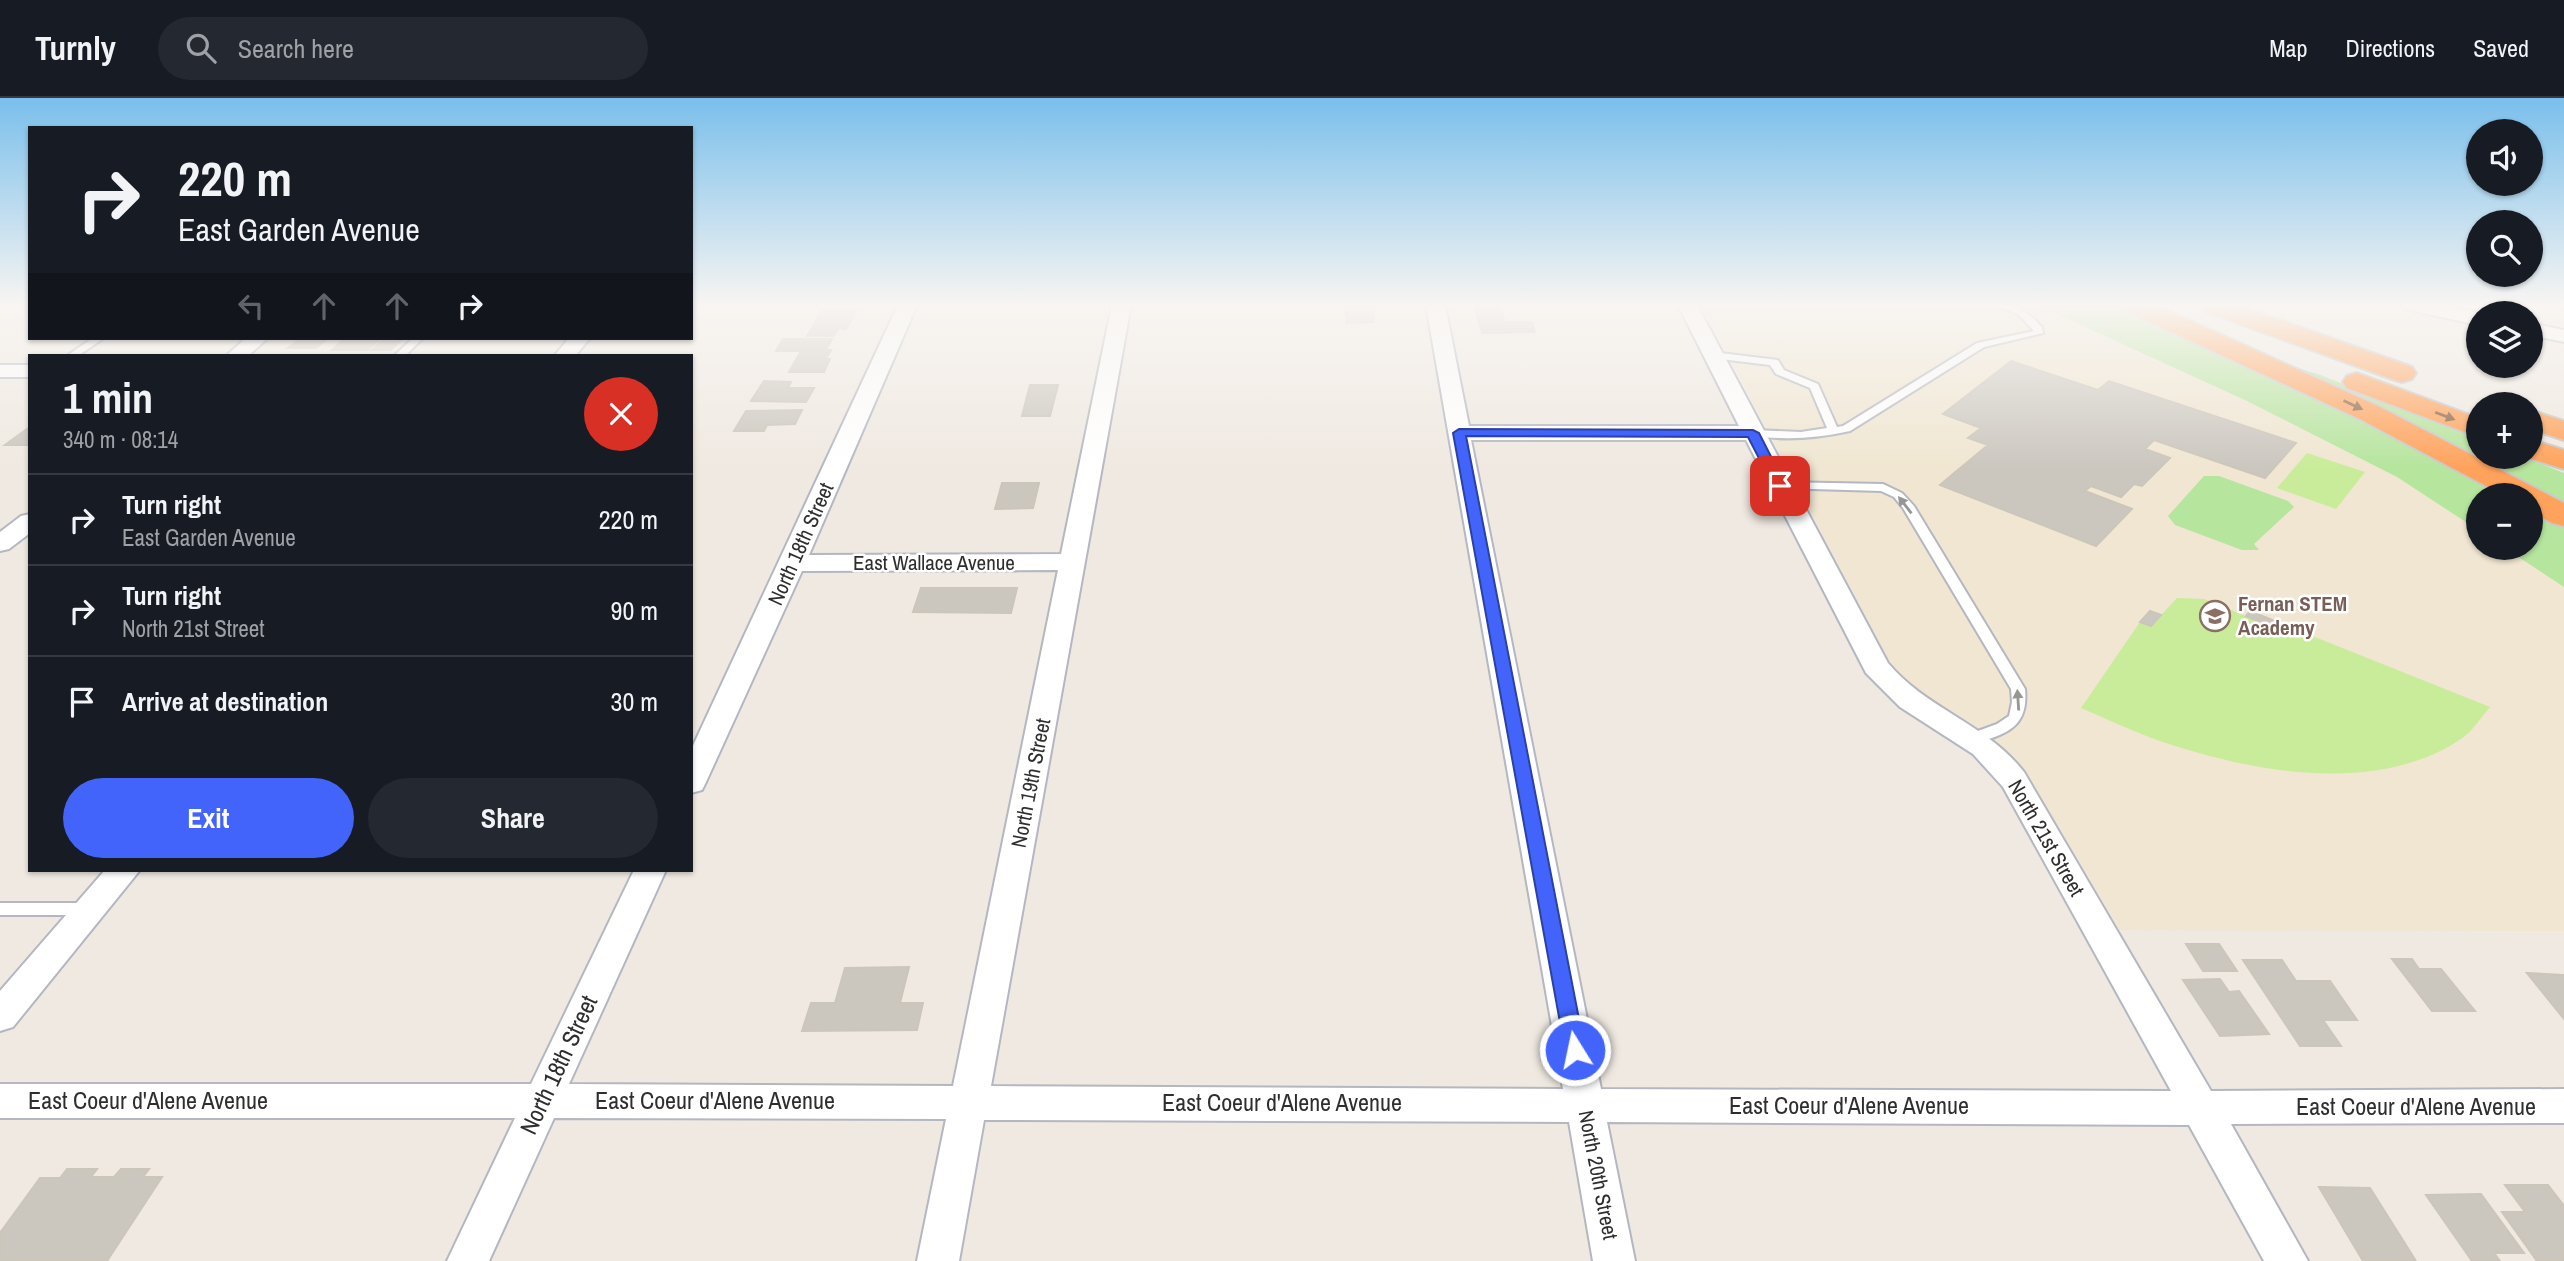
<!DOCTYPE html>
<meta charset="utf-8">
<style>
body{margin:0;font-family:"Archivo Narrow",sans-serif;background:#242831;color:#f1f3f6;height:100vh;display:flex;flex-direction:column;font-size:26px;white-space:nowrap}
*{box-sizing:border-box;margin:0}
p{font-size:23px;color:#9ea1a6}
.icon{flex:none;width:38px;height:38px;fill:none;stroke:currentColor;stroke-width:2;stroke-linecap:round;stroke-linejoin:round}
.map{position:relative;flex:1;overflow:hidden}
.details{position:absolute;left:28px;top:256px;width:665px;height:518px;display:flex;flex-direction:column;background:#171b24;border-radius:0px;box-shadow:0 2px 5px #0004}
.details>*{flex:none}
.top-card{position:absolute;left:28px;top:28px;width:665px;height:214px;border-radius:0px;box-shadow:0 2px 5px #0004;background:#171b24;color:#f1f3f6;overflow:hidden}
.fabs{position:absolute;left:2466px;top:21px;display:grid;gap:14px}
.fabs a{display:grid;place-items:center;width:77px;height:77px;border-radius:50%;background:#171b24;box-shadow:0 2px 5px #0004;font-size:35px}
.pin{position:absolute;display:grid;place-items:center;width:60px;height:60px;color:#fff;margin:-30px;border-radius:14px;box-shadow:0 4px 10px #0006}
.me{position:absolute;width:77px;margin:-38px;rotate:350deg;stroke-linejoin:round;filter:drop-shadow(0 0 5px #0008)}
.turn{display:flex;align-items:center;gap:24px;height:147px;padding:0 35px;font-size:32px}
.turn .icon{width:91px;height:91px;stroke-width:2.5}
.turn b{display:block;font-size:49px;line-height:60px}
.lanes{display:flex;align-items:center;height:66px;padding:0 35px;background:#0003;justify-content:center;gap:35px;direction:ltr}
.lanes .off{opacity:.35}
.round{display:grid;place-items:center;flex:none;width:74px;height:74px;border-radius:37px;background:#242831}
.head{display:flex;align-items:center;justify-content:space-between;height:119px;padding:0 35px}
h1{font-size:42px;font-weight:700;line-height:52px}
.cta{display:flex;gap:14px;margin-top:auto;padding:14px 35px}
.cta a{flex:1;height:80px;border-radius:42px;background:#4264fb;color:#fff;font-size:28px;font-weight:700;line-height:80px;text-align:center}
.cta a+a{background:#242831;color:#f1f3f6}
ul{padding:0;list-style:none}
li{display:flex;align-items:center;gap:21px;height:91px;padding:0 35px;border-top:2px solid #363941}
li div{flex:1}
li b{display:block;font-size:26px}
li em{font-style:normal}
header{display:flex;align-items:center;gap:42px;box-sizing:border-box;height:98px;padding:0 35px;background:#171b24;border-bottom:2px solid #363941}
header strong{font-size:33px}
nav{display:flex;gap:38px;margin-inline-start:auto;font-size:24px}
.search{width:490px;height:63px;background:#242831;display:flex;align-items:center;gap:18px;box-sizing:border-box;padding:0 24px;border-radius:38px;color:#9ea1a6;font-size:26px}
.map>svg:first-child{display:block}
.education{fill:#f0e6d1}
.green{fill:#b6e59e}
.pitch{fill:#c9ec9a}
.building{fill:#cbc7bf;stroke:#cbc5ba;stroke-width:2}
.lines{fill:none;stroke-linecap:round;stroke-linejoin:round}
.lane-casing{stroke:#b4b7c1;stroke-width:4}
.street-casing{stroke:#b4b7c1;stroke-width:4}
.highway-casing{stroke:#c9c9c9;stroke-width:4}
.lane{fill:#fff;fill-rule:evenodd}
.street{fill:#fff;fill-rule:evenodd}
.highway{fill:#ffa35c;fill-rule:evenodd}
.oneway{fill:#8c6343}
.oneway2{fill:#969696}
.route{fill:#4264fb;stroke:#2b41a3;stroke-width:2}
.labels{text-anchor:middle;stroke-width:5;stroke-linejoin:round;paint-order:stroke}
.street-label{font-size:21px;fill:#2e2e2e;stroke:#fff}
.education-label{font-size:21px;font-weight:bold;fill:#785e54;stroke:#fff;text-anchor:start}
.near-street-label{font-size:24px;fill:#2e2e2e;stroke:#fff}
</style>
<header>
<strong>Turnly</strong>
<div class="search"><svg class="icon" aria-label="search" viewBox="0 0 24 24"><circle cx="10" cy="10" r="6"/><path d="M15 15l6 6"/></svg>Search here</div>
<nav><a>Map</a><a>Directions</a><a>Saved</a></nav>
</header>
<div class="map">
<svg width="2564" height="1163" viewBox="0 0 2564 1163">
<rect width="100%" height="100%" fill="#efe9e1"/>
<path class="education" d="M1702,207H2037L2247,303L2397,379L2478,432V450H2505L2564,489V833L2120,832L2029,678L2013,657L1965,621L1939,608L1905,584L1892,568Z"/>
<path class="green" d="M2037,207H2116L2177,232L2456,367L2508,397H2478V432L2397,379L2247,303Z
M2276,264L2318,276L2478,340V359H2524L2564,375V411Z
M2204,378H2219L2288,403L2294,409L2254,446L2259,452H2242L2175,427L2168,418Z
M2531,410L2564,430V489L2505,450H2530Z"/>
<path class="pitch" d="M2307,355L2365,374L2336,411L2277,390Z
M2177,500L2204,501L2273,529L2277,524L2490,609C2481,619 2472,634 2461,641C2376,698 2252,674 2160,643C2134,634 2107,621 2081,610L2140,524L2151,528Z"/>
<path class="building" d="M1345,207H1374V224L1347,225Z
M1475,210H1500L1505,224H1532L1535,234L1482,235Z
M822,212H857L846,231L838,230L834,238H807Z
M301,240H328L316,250H288Z
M345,240H381L368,252H332Z
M385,240H403L391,252H372Z
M783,241H832L826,252H831L826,261H830L824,274H789L801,253H776Z
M2011,263L2098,292L2109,283L2296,345L2265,380L2154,342L2145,351L2170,360L2142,388L2134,386L2121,399L2091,388L2085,393L2132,411L2096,448L1940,387L1988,347L1968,340L1981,330L1943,316Z
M764,283L791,284L788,290H814L806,304L751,303Z
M1030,287H1058L1050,318H1022Z
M802,312L795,326L767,327L764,333H734L746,313Z
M30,330V347H5L27,331Z
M1002,385H1039L1033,410L995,411Z
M921,490H1017L1011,515L913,514Z
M2150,513L2161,517L2151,528L2140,524Z
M2250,513L2277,524L2273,529L2246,518Z
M2186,846H2219L2237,873H2203Z
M2392,861H2412L2419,871H2441L2475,913H2432Z
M2243,862H2282L2296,883H2330L2357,922H2323L2341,948H2300Z
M909,869L900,905H923L917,932L802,933L811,905H835L845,870Z
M2527,875L2564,877V921Z
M2220,881L2229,894L2239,893L2269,936L2220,938L2183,882Z
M67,1071H97L91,1079H114L121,1071H149L143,1079H162L107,1163H0V1135L40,1080H60Z
M2505,1087H2548L2564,1108V1163H2537L2502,1114H2525Z
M2319,1089L2370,1090L2416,1163H2363Z
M2481,1096L2524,1155H2494L2500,1163H2472L2426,1097Z"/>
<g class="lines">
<g class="lane-casing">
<path id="lane" d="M1995,207C2019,207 2026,213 2042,229L2043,235L1984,249L1850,333C1819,340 1782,343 1749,337V333L1753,332L1801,334L1827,330L1810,290L1776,276L1770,267L1712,260L1707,257L1712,254L1778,262L1784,272L1818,286L1837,329L1843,328L1977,245L2034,233L2018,216Z
M93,240H104L79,257H68Z
M413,240H423L406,257H395Z
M1780,384L1883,386L1902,395L1914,408L2025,591C2029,630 2005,637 1972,646L1965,641L1967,637L1997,626L2009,618L2012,604L2011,591L1903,410L1894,399L1881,393L1776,390L1774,388Z
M0,805H90L96,806L98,811L96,816L90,817H0Z"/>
</g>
<g class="street-casing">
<path id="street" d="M898,207H917L809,457L1061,456L1112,207H1131L991,988L1563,991L1426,207H1445L1469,328H1739L1678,207H1697L1888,565C1926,611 1987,626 2024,674L2211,993L2564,991V1025L2231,1026L2308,1163H2264L2189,1027L1607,1024L1635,1163H1593L1569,1024L984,1022L959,1163H917L946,1021L554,1020L489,1163H447L515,1020H0V986H531L634,772H666L569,986L953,988L1058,472L802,473L706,684L702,692L691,695V652ZM1471,342H1746L1866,575L1900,609L1973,656L2003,689L2171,993L1601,991Z
M2403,207H2439L2478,215V227L2405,211Z
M2530,225L2564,232V244L2530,237Z
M246,240H268L249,257H227Z
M569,240H590L576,257H555Z
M0,267H30V279H0Z
M30,416V435L9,451L0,453V434L21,418Z
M105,772H140L13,929L0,933V893Z"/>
</g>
<g class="highway-casing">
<path id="highway" d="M2122,207H2156L2380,309L2564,405V428L2552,425L2530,413V397H2503L2360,321L2126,213Z
M2200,207H2238L2412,269L2416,275L2412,281L2402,284L2392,281L2204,213Z
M2357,275L2478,320V339L2347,290L2343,284L2347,278Z
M2530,312L2564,323V342L2530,331Z
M2530,341L2564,352V371L2525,359H2530Z"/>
</g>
<use href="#lane" class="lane"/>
<use href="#street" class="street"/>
<use href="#highway" class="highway"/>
</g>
<defs><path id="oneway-solid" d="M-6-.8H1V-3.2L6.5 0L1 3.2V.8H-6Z" transform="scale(1.75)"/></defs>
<g class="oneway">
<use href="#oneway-solid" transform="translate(2353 307) rotate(25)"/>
<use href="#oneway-solid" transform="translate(2445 318) rotate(21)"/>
</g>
<g class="oneway2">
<use href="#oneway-solid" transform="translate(1905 407) rotate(-128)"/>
<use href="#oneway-solid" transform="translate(2018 602) rotate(-94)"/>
</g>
<linearGradient id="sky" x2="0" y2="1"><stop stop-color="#7abfeb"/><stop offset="0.56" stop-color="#f8f5f2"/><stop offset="1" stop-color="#f8f5f2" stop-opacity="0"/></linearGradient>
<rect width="2564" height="370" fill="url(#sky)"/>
<path class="route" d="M1459,331L1753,332L1759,335L1786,388L1784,391H1775L1748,339L1466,338L1585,952L1582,958L1575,961L1568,958L1565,952L1453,335Z"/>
<defs>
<g id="school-ring" transform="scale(1.575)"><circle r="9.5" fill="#fff" stroke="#8d6e63" stroke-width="1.5"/><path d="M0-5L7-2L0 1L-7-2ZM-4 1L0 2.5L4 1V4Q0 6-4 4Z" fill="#8d6e63"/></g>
</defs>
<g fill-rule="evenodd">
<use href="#school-ring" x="2215" y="518"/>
</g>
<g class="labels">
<g class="street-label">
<text transform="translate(801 446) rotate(-66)" y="7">North 18th Street</text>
<text x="934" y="472">East Wallace Avenue</text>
<text transform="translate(1031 685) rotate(-79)" y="7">North 19th Street</text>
<text transform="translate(2046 740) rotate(60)" y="7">North 21st Street</text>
<text transform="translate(1598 1077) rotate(79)" y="7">North 20th Street</text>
</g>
<g class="education-label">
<text x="2238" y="513">Fernan STEM<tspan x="2238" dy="24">Academy</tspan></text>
</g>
<g class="near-street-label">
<text transform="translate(559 967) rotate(-65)" y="8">North 18th Street</text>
<text x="148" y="1011">East Coeur d'Alene Avenue</text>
<text x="715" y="1011">East Coeur d'Alene Avenue</text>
<text x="1282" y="1013">East Coeur d'Alene Avenue</text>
<text x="1849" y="1016">East Coeur d'Alene Avenue</text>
<text x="2416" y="1017">East Coeur d'Alene Avenue</text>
</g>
</g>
</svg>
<div class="fabs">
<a><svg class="icon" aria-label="sound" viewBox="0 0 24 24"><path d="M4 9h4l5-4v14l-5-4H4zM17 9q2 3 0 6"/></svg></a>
<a><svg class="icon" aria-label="search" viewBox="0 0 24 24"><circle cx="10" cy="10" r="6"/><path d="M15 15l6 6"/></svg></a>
<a><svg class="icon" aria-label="layers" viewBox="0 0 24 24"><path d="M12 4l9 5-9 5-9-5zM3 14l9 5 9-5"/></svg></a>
<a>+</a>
<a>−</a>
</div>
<div class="pin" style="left:1780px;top:388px;background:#d93025"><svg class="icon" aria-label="arrive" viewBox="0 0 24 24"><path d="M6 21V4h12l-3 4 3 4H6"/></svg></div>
<svg class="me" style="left:1575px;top:952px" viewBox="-20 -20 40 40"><circle r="17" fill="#4264fb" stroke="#fff" stroke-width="3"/><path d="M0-11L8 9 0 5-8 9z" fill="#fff"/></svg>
<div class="top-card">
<div class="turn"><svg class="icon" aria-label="right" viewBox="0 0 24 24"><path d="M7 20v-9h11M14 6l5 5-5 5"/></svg><div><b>220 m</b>East Garden Avenue</div></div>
<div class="lanes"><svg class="icon off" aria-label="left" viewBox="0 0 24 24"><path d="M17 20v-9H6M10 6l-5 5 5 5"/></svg><svg class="icon off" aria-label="ahead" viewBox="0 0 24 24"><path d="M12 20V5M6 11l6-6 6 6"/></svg><svg class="icon off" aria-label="ahead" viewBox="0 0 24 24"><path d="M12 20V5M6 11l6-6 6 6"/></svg><svg class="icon" aria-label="right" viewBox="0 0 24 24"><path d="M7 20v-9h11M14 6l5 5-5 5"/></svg></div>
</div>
<section class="details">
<div class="head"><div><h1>1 min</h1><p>340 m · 08:14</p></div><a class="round" style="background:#d93025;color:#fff"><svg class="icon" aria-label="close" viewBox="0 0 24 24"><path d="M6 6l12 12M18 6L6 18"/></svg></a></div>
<ul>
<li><svg class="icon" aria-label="right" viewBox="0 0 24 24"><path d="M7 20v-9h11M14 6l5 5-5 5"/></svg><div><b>Turn right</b><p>East Garden Avenue</p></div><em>220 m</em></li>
<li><svg class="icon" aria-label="right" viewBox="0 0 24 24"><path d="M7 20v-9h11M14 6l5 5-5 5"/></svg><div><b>Turn right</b><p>North 21st Street</p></div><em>90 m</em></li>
<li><svg class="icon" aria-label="arrive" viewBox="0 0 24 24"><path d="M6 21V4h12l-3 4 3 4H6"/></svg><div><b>Arrive at destination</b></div><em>30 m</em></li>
</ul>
<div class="cta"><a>Exit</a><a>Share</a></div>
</section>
</div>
